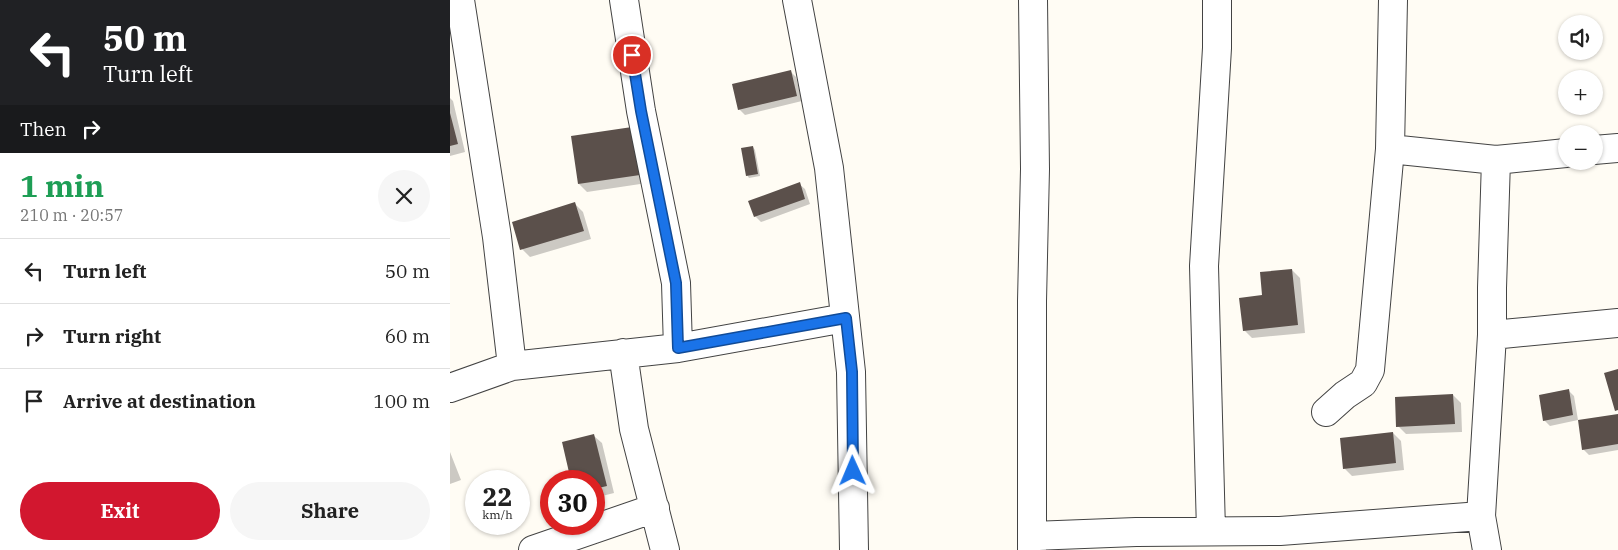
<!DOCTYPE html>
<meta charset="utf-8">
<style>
body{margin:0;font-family:"IBM Plex Serif",serif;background:#f6f6f6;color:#222;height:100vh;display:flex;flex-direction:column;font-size:19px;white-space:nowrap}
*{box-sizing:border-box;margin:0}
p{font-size:16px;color:#767676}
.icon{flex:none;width:28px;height:28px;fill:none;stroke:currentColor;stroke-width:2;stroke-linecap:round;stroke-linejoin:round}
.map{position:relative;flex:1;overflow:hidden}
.drawer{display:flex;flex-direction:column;background:#fff;width:450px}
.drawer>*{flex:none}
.guide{background:#202124;color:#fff;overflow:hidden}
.tools{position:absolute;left:1108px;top:15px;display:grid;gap:10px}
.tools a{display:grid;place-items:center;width:45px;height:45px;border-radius:50%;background:#fff;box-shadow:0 1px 4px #0004;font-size:25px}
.speed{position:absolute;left:15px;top:470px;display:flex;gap:10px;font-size:25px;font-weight:700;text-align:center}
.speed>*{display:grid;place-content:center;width:65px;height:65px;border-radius:50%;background:#fff;box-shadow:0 1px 4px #0004;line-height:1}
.speed small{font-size:12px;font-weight:400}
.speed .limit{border:8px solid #d22;background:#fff;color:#111}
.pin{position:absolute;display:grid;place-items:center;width:42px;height:42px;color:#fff;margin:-21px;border:2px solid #fff;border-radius:50%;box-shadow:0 1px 5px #0007}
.me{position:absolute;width:55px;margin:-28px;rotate:359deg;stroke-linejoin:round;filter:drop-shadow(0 0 4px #0008)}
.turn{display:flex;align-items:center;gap:18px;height:105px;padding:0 20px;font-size:22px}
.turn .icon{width:65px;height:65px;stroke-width:2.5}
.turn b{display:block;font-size:35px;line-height:42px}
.then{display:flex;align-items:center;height:48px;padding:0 20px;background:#0003;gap:10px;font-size:19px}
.round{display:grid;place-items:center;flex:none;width:52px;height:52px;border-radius:26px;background:#f6f6f6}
.overview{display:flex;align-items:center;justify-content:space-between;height:85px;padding:0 20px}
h1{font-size:30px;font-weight:700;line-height:38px;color:#1e9e55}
.button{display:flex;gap:10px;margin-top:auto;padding:10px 20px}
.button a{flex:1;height:58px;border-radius:30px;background:#d2172f;color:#fff;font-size:20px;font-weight:700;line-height:58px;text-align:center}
.button a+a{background:#f6f6f6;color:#222}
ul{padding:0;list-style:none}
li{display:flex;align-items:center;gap:15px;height:65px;padding:0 20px;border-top:1px solid #e0e0e0}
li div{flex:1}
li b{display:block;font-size:19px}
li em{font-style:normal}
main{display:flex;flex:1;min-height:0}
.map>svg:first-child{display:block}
.shadow{fill:#0003}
.building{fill:#5b504b}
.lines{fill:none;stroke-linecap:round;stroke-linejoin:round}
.minor-casing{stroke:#434343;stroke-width:30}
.minor{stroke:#fff;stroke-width:28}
.route-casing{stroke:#114b97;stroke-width:12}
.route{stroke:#1a73e8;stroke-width:9}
</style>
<main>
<section class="drawer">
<div class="guide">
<div class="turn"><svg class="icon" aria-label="left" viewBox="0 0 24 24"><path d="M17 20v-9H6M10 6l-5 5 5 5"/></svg><div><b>50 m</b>Turn left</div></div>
<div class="then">Then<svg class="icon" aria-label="right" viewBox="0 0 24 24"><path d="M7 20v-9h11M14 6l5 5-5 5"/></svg></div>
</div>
<div class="overview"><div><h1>1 min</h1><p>210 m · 20:57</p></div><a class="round"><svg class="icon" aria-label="close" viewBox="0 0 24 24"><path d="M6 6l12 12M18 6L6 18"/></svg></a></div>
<ul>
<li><svg class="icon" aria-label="left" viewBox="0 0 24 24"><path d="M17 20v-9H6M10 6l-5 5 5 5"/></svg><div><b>Turn left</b></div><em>50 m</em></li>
<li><svg class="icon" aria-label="right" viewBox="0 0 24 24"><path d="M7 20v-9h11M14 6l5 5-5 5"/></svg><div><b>Turn right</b></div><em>60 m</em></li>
<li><svg class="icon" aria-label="arrive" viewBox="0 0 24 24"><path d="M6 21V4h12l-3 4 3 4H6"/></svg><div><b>Arrive at destination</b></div><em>100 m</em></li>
</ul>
<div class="button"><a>Exit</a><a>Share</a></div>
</section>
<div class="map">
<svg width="1168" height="550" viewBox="0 0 1168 550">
<rect width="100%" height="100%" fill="#fffcf4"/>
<path class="shadow" d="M341,72L346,77L352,101L295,115L289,109Z
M0,98L3,101L15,152L0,156Z
M182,128L197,183L137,192L129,184Z
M303,147L305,150L310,176L299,178L297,175Z
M349,184L355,189L360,204L311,222L305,216Z
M125,204L133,212L141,239L80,257L72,249Z
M842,270L850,278L855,333L802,338L794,330L814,297Z
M1118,390L1124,396L1128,420L1100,426L1094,420Z
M1003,395L1011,403L1012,432L956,434L948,426Z
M1168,415V450L1139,455L1133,449L1129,421Z
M943,433L951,441L954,470L902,476L894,468Z
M144,436L152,443L164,493L144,498V481H122L113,443Z
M0,452L11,480L0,484Z"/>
<path class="building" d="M341,70L347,96L288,110L282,84Z
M0,113L8,144L0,146Z
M182,127L190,175L128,184L121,136Z
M303,146L308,174L296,176L291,148Z
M350,182L355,199L304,217L298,201Z
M125,202L134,231L70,250L62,222Z
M842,269L848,325L793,331L789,298L812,295L810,272Z
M1168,369V410L1165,411L1154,373Z
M1119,389L1123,415L1093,421L1089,395Z
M1003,394L1005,424L946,427L945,397Z
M1168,414V444L1132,450L1128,420Z
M943,432L946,463L893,469L890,438Z
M144,434L157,486L144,489V481H121L112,442Z"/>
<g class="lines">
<g class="minor-casing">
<path id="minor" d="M10,0L47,237L62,366
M174,0L191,111L226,283L228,348
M347,0L379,168L401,372L404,550
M940,149L1046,160L1116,153
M1144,150L1168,148
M1042,335L1168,323
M173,353L184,429L215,550
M0,388L62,366L228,348L395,318
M876,412L895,395L913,383L920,370L940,149L943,0
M761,531L754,266L767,48V0
M582,536L686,532L830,531L1031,516
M83,550L205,508
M582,550V301L585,169L583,0
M1037,550L1031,516L1042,335V288L1046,160"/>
</g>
<use href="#minor" class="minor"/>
</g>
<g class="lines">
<g class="route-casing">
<path id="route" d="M182,55L191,111L226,283L228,348L396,318L402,372L403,471"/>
</g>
<use href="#route" class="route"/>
</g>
</svg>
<div class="tools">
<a><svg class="icon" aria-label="sound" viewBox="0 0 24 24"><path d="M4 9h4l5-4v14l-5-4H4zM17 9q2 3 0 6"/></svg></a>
<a>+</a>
<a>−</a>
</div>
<div class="speed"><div>22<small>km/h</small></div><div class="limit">30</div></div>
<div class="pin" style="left:182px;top:55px;background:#d93025"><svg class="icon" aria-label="arrive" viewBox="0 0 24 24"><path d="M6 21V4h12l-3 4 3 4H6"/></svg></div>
<svg class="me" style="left:403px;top:471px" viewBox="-20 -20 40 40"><path d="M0-17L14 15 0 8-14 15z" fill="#1a73e8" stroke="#fff" stroke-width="4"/></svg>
</div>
</main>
